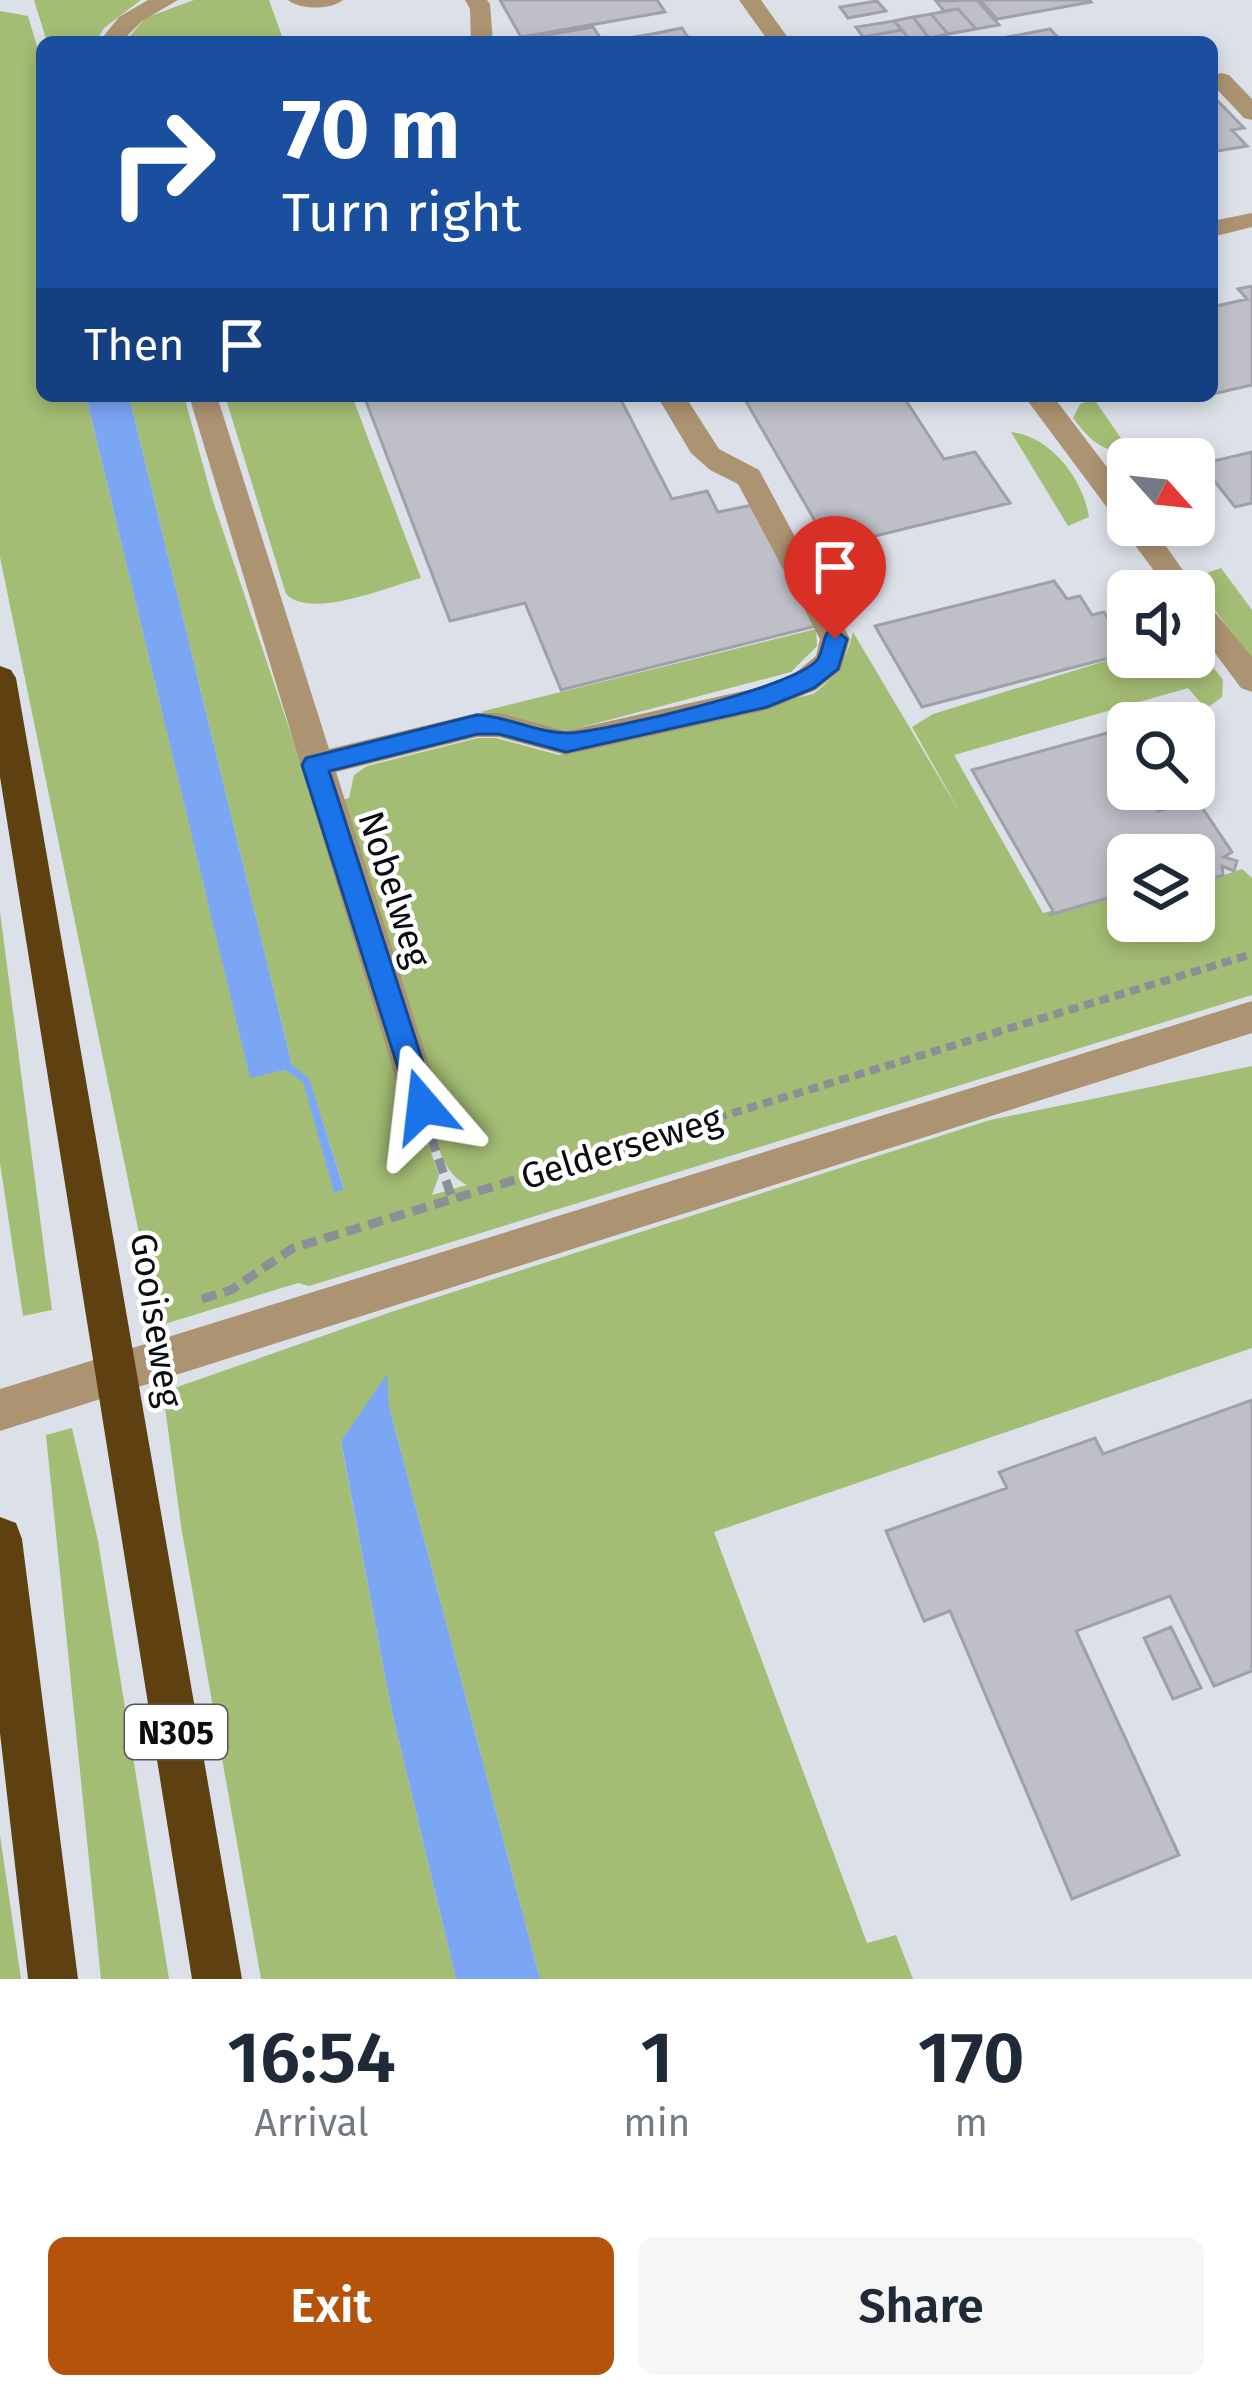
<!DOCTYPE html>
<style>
body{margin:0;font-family:"Fira Sans",sans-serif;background:#f6f6f7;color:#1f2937;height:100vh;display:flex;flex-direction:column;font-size:45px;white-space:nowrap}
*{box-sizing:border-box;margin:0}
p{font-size:39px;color:#747a83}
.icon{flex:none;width:66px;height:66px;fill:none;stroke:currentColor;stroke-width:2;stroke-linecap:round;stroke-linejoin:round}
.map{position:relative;height:1979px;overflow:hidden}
.drawer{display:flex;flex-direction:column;background:#fff;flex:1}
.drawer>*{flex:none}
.banner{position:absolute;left:36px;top:36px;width:1182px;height:366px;border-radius:18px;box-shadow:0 6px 18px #0003;background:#1a4fa0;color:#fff;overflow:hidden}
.needle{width:78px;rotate:117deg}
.tools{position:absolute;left:1107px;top:438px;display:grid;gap:24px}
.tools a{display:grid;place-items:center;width:108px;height:108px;border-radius:18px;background:#fff;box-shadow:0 6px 18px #0003;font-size:60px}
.pin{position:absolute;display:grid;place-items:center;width:102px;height:102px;color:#fff;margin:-123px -51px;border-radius:50% 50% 50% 0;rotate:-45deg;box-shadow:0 0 12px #0007}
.pin .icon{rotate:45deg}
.me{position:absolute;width:132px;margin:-66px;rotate:343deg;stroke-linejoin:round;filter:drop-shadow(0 0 9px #0008)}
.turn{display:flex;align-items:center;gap:42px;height:252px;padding:0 48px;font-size:54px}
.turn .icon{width:156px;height:156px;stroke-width:2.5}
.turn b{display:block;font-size:84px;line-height:102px}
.then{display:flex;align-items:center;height:114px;padding:0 48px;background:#0003;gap:24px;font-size:45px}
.eta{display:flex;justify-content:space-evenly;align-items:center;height:204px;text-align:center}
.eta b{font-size:72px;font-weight:600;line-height:84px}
.action{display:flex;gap:24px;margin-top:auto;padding:24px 48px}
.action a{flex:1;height:138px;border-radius:18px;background:#b45309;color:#fff;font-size:48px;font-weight:600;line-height:138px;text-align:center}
.action a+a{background:#f6f6f7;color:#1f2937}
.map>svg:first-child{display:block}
.green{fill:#a4bd74}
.water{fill:#7ba6f4}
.building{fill:#bebfc7;stroke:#9fa0a8;stroke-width:3}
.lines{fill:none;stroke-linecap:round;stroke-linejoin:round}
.path-far1{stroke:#8c8f95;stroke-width:8;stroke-dasharray:10 6;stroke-linecap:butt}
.path{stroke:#8c8f95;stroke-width:9;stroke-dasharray:15 8;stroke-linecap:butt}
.minor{fill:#ac9371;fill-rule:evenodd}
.highway{fill:#5f4011;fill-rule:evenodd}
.route{fill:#1a73e8;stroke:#114b97;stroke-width:3}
.labels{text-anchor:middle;stroke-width:9;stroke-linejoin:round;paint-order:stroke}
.shield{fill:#fff;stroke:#545557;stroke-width:3}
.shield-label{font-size:33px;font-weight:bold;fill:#0b0c0f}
.street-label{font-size:36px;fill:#0b0c0f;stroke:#fff}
</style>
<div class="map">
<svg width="1252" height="1979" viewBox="0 0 1252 1979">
<rect width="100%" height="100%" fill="#dce0e8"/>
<path class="green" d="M34,0H141L104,28L96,42H47Z
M194,0H269L284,42H125L145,18Z
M0,11L28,16L42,63V396H86L250,1077L285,1070L303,1081L334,1192L344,1188L309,1079L292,1065L129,396H184L212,498L439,1176L432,1195L467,1185C442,1174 431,1134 435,1108L340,801L349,798L354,775L367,766L478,738H496L559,755L813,694C837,677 846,660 853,632L962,816L912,727L933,714L1128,654L1194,657V643L1223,680L1222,697L1206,709L1188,688L954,755L1043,913L1128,891V921H1194V885L1242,869L1252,878V995L309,1286L298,1283L158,1326L0,557Z
M225,396H352L421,578C387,587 311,620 286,594Z
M1094,399L1131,453C1101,452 1091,441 1073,418L1080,404Z
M1011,432C1050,436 1083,478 1089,517L1068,526Z
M1221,568L1252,610V661L1196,584L1207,573Z
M816,629L817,646L791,672L567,731L480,712Z
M0,912L52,1310L23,1316L0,1163Z
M1252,1066V1348L714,1532L867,1943L896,1935L913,1979H540L389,1406L386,1376L341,1442L391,1708L456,1979H261L181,1526L163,1392L394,1311L990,1120Z
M72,1428L98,1541L169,1979H101L46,1435Z
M0,1835L21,1979H0Z"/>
<path class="water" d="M86,396H129L292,1065L309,1078L344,1189L334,1193L303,1082L285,1070L250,1078Z
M387,1374L389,1406L540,1979H456L391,1708L341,1441Z"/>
<path class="building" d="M500,0H657L665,12L521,37Z
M977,0L999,25L976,29L958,9L944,11L936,1Z
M980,0H1089L1091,2L997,19Z
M877,1L886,11L848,18L840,7Z
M958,9L976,29L948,34L931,14Z
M931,14L948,34L929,38L913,17Z
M913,17L929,38L911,41L894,21Z
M894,21L902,30L863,37L856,27Z
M593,27L603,42L524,39Z
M682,28L691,42H605L652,34Z
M1050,29L1062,42H981Z
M902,30L911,41L867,42L863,37Z
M1212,95L1244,128L1232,130L1247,146L1212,152Z
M1252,286V385L1212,394V307L1247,299L1238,289Z
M364,396H619L672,499L707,491L718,512L753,505L820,625L561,690L525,603L450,621Z
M743,396H903L944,459L975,452L1010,503L830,547Z
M1252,452V503L1235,507L1201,464Z
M1054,581L1067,599L1080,596L1092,615L1104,612L1128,653L922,707L875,626Z
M1107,733L1128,766V789H1143L1158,811L1197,800L1232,852L1224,857L1237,861L1234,871L1222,866L1223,875L1194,883V855H1128V892L1049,915L1053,911L972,770Z
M1252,1400V1671L1214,1686L1170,1596L1076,1631L1179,1855L1072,1899L950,1611L924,1621L886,1531L1007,1488L999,1472L1095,1438L1103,1454Z
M1171,1627L1201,1688L1173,1699L1144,1638Z"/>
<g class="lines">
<path class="path-far1" d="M671,1132L1252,954"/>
<path class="path" d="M431,1137L452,1198
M202,1299L231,1290L293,1248L681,1129"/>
<path class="minor" d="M148,0H178L142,21L121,42H99L119,17Z
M288,0H343C331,10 300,10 288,0Z
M465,0H487L490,4L493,42H471L470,9Z
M739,0H761L791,42H769Z
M1221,73L1229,75L1252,99V120L1244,118L1212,84L1213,75Z
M1252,213V227L1212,237V221Z
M189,396H217L329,749L477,713H499L566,731L761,687L794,674L816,656L820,639L738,484L710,470L691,453L657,396H685L719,449L759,470L850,639L841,670L816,690L767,710L566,755L499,737H477L336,772L442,1106L436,1118L423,1123L410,1118L404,1106Z
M1024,396H1053L1128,495V525H1151L1199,593L1252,657V692L1241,688L1194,625V591H1169Z
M1252,1001V1033L0,1431V1389Z"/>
<path class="highway" d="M0,666L11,670L16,678L242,1979H192L0,777Z
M0,1517L16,1523L22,1539L78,1979H28L0,1733Z"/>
</g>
<path class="route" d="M835,630L847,639L838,669L814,688L767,707L566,752L499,734H477L329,771L437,1106L433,1115L423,1119L413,1115L302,765L306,758L477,715C508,716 539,734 569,733C608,731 798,687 818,659C822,653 823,640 827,633Z"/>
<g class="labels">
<rect class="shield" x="125" y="1705" width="102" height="54" rx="9"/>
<g class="shield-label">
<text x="176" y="1744">N305</text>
</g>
<g class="street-label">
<text transform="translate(395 889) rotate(72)" y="13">Nobelweg</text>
<text transform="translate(621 1147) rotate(-17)" y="13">Gelderseweg</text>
<text transform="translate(157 1320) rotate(81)" y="13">Gooiseweg</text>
</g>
</g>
</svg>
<div class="tools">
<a><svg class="needle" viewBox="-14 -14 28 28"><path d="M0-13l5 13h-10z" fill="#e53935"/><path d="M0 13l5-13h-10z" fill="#747a83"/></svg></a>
<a><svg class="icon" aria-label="sound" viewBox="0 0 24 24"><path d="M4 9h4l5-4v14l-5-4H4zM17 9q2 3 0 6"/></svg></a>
<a><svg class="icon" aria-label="search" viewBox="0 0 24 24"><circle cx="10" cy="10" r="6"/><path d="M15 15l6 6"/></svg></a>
<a><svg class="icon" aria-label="layers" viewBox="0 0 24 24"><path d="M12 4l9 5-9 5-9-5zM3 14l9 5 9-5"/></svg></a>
</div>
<div class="pin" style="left:835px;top:639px;background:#d93025"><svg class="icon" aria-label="arrive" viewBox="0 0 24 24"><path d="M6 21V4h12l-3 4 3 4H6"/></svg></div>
<svg class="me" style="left:423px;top:1106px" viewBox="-20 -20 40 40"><path d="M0-17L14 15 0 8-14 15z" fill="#1a73e8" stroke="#fff" stroke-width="4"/></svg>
<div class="banner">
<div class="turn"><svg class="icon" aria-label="right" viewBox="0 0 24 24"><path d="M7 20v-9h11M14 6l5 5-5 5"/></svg><div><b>70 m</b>Turn right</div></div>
<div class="then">Then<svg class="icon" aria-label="arrive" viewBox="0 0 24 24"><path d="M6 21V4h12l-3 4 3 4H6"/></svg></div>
</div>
</div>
<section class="drawer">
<div class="eta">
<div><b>16:54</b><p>Arrival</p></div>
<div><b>1</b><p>min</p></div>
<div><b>170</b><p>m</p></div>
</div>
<div class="action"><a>Exit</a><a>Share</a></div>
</section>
